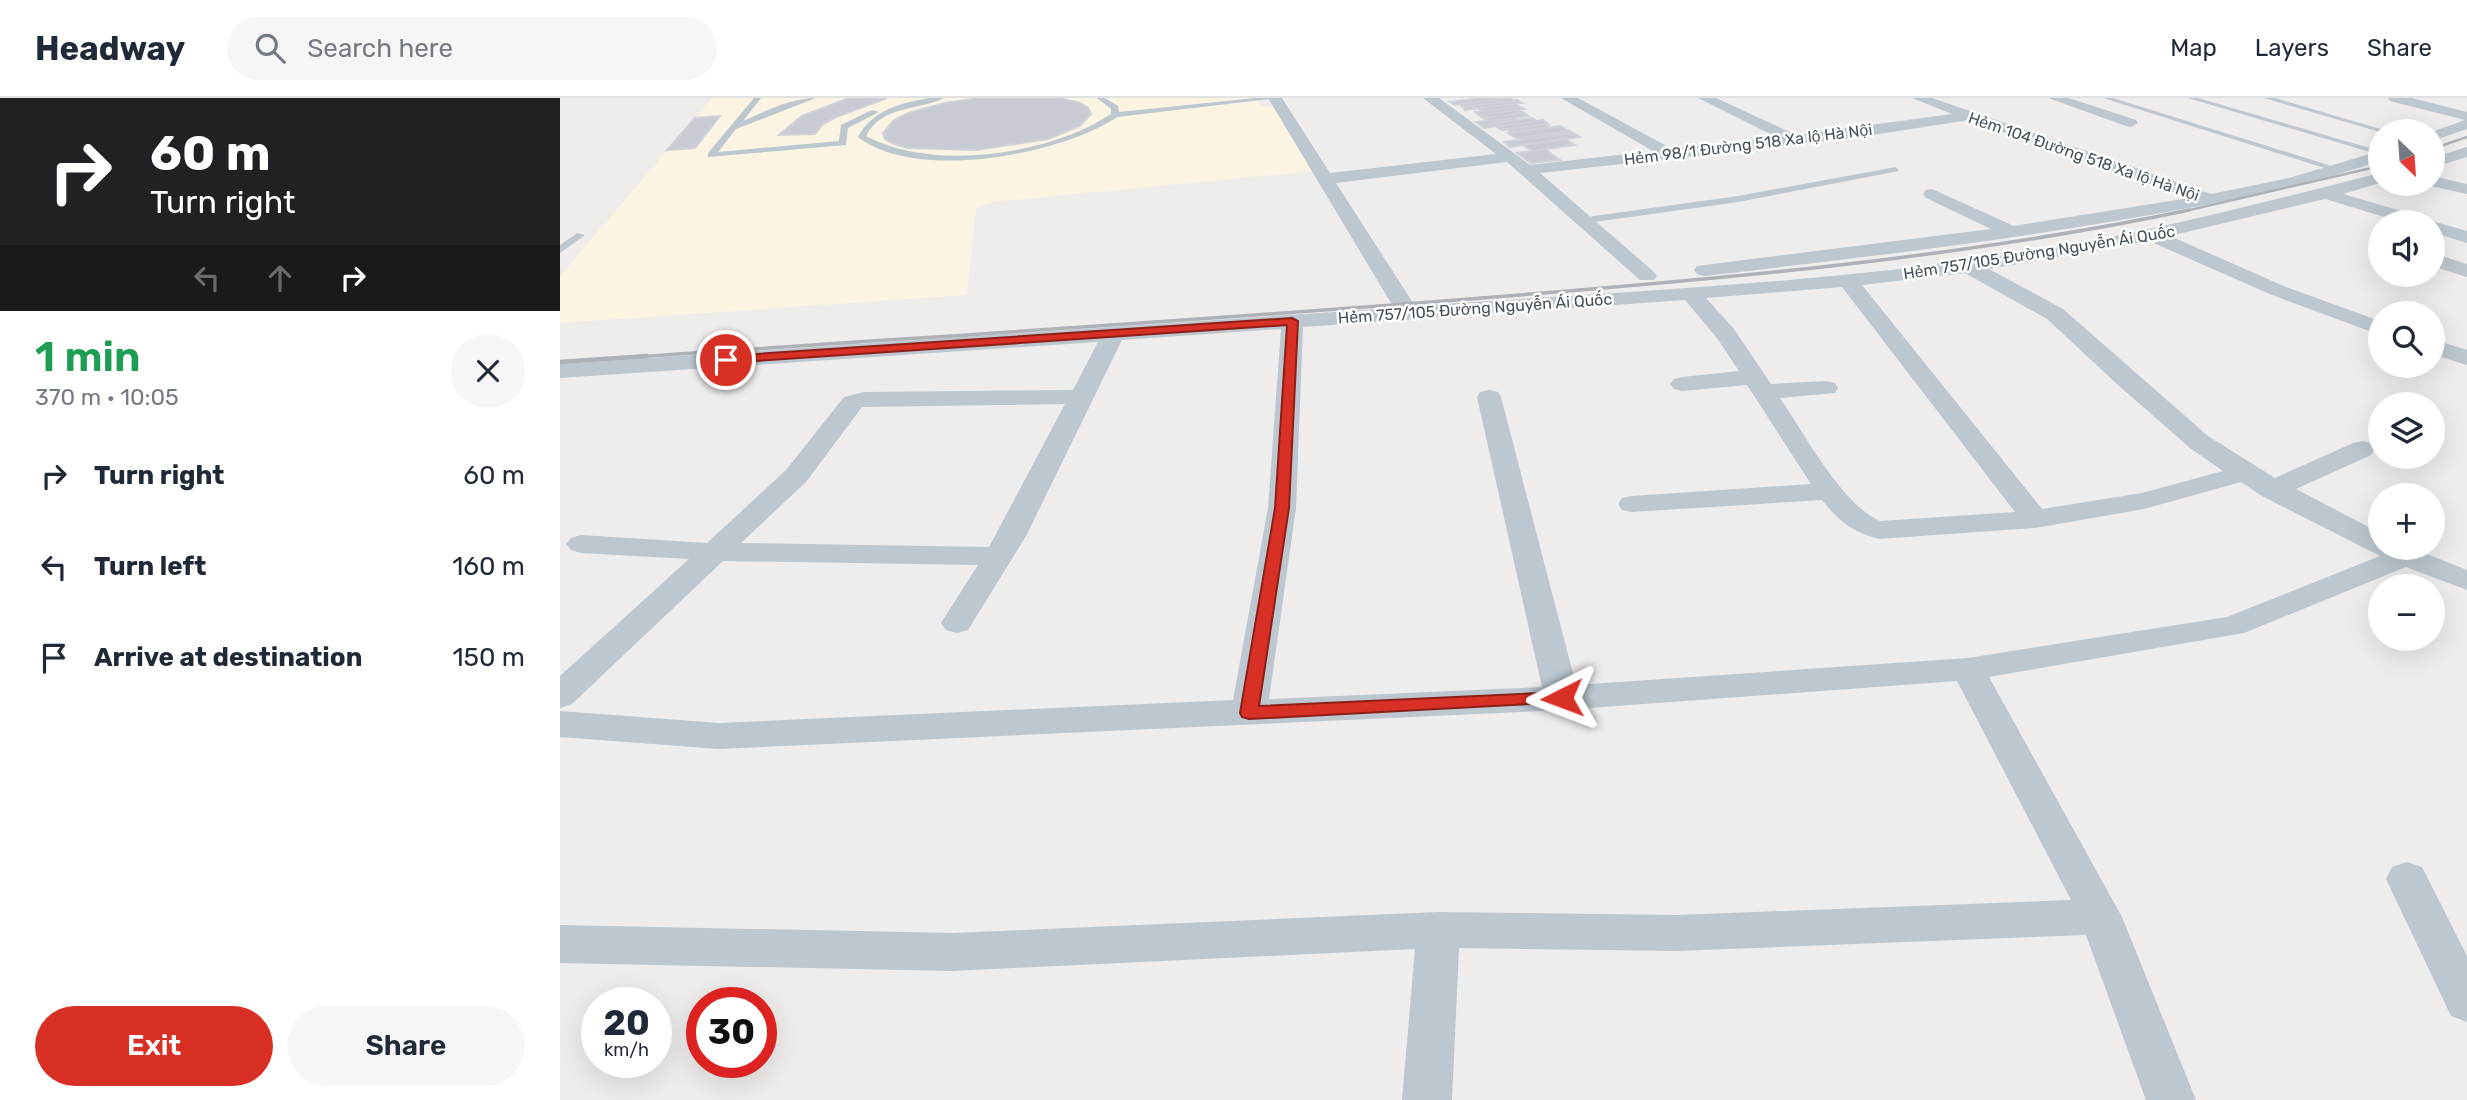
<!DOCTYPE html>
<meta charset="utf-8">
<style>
body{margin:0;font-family:Rubik,sans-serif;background:#f6f6f7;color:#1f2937;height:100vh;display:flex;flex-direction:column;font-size:26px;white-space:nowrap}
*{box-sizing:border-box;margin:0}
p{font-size:23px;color:#747a83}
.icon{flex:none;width:38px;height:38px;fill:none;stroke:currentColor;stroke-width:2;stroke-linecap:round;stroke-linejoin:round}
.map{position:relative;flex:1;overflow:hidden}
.details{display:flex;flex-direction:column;background:#fff;width:560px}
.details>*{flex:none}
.top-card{background:#202124;color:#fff;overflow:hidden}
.needle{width:46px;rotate:155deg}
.fabs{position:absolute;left:1808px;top:21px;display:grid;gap:14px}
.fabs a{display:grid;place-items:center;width:77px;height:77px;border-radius:50%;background:#fff;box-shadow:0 7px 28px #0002;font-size:35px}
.speed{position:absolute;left:21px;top:889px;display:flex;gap:14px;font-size:35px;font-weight:700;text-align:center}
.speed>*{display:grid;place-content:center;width:91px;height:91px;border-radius:50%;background:#fff;box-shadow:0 7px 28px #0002;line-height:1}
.speed small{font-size:18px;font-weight:400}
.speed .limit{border:10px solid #d22;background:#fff;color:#111}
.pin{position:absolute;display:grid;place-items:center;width:60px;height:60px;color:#fff;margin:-30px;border:4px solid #fff;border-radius:50%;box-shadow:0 2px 7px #0007}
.me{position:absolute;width:77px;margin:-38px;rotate:267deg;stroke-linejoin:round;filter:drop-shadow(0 0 5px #0008)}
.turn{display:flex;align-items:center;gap:24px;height:147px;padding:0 35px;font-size:32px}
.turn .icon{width:91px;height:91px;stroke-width:2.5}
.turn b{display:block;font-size:49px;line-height:60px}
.lanes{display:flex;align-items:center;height:66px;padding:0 35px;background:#0003;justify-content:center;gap:35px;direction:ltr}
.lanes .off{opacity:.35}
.round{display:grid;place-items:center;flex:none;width:74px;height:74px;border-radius:37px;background:#f6f6f7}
.overview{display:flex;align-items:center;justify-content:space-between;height:119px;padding:0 35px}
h1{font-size:42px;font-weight:600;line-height:52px;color:#1e9e55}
.action{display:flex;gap:14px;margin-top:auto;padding:14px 35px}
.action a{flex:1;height:80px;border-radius:42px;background:#d93025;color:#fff;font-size:28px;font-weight:600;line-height:80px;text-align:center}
.action a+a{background:#f6f6f7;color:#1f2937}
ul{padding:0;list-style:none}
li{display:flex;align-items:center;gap:21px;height:91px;padding:0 35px}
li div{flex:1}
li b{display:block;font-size:26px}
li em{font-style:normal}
header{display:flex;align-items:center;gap:42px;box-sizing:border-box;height:98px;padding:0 35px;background:#fff;border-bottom:2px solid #e0e1e3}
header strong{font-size:33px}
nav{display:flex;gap:38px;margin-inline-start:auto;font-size:24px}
.search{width:490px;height:63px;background:#f6f6f7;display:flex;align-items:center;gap:18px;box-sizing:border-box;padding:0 24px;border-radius:38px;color:#747a83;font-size:26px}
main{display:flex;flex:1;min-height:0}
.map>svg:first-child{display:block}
.commercial{fill:#fcf4e2}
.building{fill:#c8cbd1;stroke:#cfd2d8;stroke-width:2}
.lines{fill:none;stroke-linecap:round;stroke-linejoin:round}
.lane{fill:#bcc7cf;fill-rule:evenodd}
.street{fill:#bcc7cf;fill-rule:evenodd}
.rail-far2{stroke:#aeb1b7;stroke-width:2.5}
.rail-far1{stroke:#aeb1b7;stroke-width:3.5}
.rail{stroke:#aeb1b7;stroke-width:4.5}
.route{fill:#d93025;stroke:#8d1f18;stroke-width:2}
.labels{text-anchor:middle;stroke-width:5;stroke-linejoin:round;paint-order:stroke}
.far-street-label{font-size:16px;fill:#44505a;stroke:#fff}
</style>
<header>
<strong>Headway</strong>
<div class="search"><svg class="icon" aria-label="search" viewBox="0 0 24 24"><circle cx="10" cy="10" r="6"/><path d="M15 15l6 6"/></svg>Search here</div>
<nav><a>Map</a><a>Layers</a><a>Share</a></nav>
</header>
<main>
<section class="details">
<div class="top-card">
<div class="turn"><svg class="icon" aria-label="right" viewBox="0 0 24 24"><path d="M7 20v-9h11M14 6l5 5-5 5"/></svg><div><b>60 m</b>Turn right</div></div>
<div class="lanes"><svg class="icon off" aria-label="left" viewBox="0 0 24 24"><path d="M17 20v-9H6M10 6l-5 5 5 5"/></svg><svg class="icon off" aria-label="ahead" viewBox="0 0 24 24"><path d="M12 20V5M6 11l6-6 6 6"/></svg><svg class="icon" aria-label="right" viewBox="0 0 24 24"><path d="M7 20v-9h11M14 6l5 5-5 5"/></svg></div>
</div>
<div class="overview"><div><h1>1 min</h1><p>370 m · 10:05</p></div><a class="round"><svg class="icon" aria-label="close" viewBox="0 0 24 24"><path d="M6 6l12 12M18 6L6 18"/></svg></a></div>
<ul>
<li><svg class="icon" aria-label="right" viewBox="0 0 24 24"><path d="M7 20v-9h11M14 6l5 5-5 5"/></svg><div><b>Turn right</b></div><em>60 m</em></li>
<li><svg class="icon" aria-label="left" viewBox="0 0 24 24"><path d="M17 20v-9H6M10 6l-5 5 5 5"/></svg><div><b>Turn left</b></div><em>160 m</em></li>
<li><svg class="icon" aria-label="arrive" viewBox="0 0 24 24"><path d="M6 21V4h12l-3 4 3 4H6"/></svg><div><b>Arrive at destination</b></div><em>150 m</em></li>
</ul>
<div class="action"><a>Exit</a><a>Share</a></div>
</section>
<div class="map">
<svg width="1907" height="1002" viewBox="0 0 1907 1002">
<rect width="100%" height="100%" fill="#efecec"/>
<path class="commercial" d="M152,0H697L701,8L713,9L753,73L433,104L416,110L407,197L0,225V178Z"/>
<path class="building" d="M289,0H327L276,19L263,26L255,36L219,37L242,18Z
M419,0H499L520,5L528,10L531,16L520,28L488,41L416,52L348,50L334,46L325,41L323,35L334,22L348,15L385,5Z
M922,0L941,1L895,7L890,4Z
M950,0L954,3L904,9L900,6Z
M957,2L962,5L905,12L902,9Z
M955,6L960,9L923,13L918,10Z
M960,9L964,11L919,17L915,14Z
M959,12L964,15L923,20L919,17Z
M964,15L968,18L928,23L923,20Z
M160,18L135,50L107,52L135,20Z
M953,20L957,22L920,27L916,24Z
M973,20L977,23L924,30L920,27Z
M983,22L988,26L942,32L937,29Z
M985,26L990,29L951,34L946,31Z
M1000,28L1009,33L956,40L948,35Z
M1009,33L1013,35L959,42L956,40Z
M1013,35L1020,39L950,49L944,44Z
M1005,41L1015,47L972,53L963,47Z
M985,51L1000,62L971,65L957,55Z"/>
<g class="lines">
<path class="lane" d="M194,0H201L183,23C206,13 231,0 256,0L176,31L158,54L279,43L281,27L312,12L319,14L288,30L286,47L148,59V55Z
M369,0H384C358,13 322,7 306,38C372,74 490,57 551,16V11L537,0H545L558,8L559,14L695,0H718L557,19C501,57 355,84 298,39C312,12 341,5 369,0Z
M1543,0H1553L1781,71L1774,73Z
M1628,0H1638L1820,53V57Z
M1704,0H1715L1827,33L1820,34Z
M1336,69L1339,73L1178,104L1027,125L1022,122L1027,119L1178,98Z
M17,135L25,137L0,155V147Z"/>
<path class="street" d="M708,0H722L770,75L936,56L863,0H879L970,67L1093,53L1001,0H1018L1112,51L1216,39L1138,0H1156L1236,37L1392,16L1352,0H1372L1651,96L1729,80L1820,53V63C1734,92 1645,108 1555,123C1419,146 1282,162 1144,178L1137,176L1134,172L1137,168L1431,131L1366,100L1363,96L1366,92L1372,91L1454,128L1629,100L1409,22L1293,40L980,75L1094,174L1097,178L1094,182H1080L947,64L776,85L855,208C1055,194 1255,186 1454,156C1580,137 1697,106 1820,75V85L1783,96L1865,120L1868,124L1872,123L1907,133V145L1872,134V124H1841L1765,101L1610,138L1726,189L1820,223V237L1712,197L1589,143L1429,171L1503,211L1648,338L1715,380L1793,345L1802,343L1811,345L1815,351L1811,357L1736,391L1820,435V450H1852L1907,472V492L1846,469L1684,535L1429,579L1562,819L1636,1002H1586L1526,837L1117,853L899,850L892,1002H842L855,851L392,873L0,865V827L392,835L878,814L1117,817L1511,802L1397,583L1002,612L159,651L0,639V613L159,625L673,602L708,410L721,231L562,242L466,438L408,532L397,535L386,532L381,525L418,467L163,463L12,606L0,610V578L129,461L21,455L11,452L6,446L11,440L21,437L147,445L226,372L284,299L304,294L513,292L538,244L0,280V266L834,210ZM1405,175L1487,221L1557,286L1630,350L1663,373L1582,395L1482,411L1302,187ZM1282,189L1455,414L1320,423C1282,407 1244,335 1220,300L1275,295L1278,290L1275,285L1266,283L1211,286L1174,231L1146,200ZM1125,202L1157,240L1179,273L1122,279L1114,281L1110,286L1114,291L1122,293L1187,287L1251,386L1072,398L1062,400L1058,406L1062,412L1072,414L1262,402C1279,423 1292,434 1319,441L1475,430L1584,411L1681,384L1702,398L1820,458L1667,519L1408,560L1016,587L941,299L938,294L929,292L920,294L917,299L982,589L709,601L736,410L743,229ZM505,306L429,449L181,445L246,384L302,309Z
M1488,0H1509L1576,22L1578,25L1571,29L1566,28Z
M1828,0H1852L1907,14V31L1872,43V34L1905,22L1830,3Z
M1907,49V59L1872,70V60Z
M1872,78L1907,86V96L1866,87L1872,86Z
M1872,155L1907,166V179L1872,168Z
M1872,241L1907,252V267L1872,256Z
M1847,764L1862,769L1907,858V924L1891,918L1826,781L1832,769Z"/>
<path class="rail-far2" d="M1872,51L1907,39
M1621,114L1820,68"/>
<path class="rail-far1" d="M62,260C349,240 636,223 922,200C1159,181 1397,161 1629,112"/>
<path class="rail" d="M0,264L87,258"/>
</g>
<path class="route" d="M732,220L738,223L729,410L699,608L1002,594L1008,596L1011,600L1008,604L689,621L682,619L680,615L715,410L727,227L166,265L160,262L166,258Z"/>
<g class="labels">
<g class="far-street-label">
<text transform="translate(1188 46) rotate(-7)" y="6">Hẻm 98/1 Đường 518 Xa lộ Hà Nội</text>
<text transform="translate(1524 58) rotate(19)" y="6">Hẻm 104 Đường 518 Xa lộ Hà Nội</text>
<text transform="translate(1479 154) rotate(-9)" y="6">Hẻm 757/105 Đường Nguyễn Ái Quốc</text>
<text transform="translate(915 210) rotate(-4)" y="6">Hẻm 757/105 Đường Nguyễn Ái Quốc</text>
</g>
</g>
</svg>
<div class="fabs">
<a><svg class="needle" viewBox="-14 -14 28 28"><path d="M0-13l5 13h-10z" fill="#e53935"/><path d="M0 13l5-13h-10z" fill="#747a83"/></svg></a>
<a><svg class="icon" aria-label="sound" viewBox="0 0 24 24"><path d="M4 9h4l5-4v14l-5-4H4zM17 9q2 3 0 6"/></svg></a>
<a><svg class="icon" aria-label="search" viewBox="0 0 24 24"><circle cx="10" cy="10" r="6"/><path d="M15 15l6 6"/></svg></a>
<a><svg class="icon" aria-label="layers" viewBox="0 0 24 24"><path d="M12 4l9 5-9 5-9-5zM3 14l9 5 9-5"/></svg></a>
<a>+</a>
<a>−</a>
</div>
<div class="speed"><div>20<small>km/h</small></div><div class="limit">30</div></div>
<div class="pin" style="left:166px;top:262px;background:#d93025"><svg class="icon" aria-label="arrive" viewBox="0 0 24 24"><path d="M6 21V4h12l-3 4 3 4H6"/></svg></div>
<svg class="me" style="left:1002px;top:600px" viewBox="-20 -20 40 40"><path d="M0-17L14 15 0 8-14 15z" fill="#d93025" stroke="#fff" stroke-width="4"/></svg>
</div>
</main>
